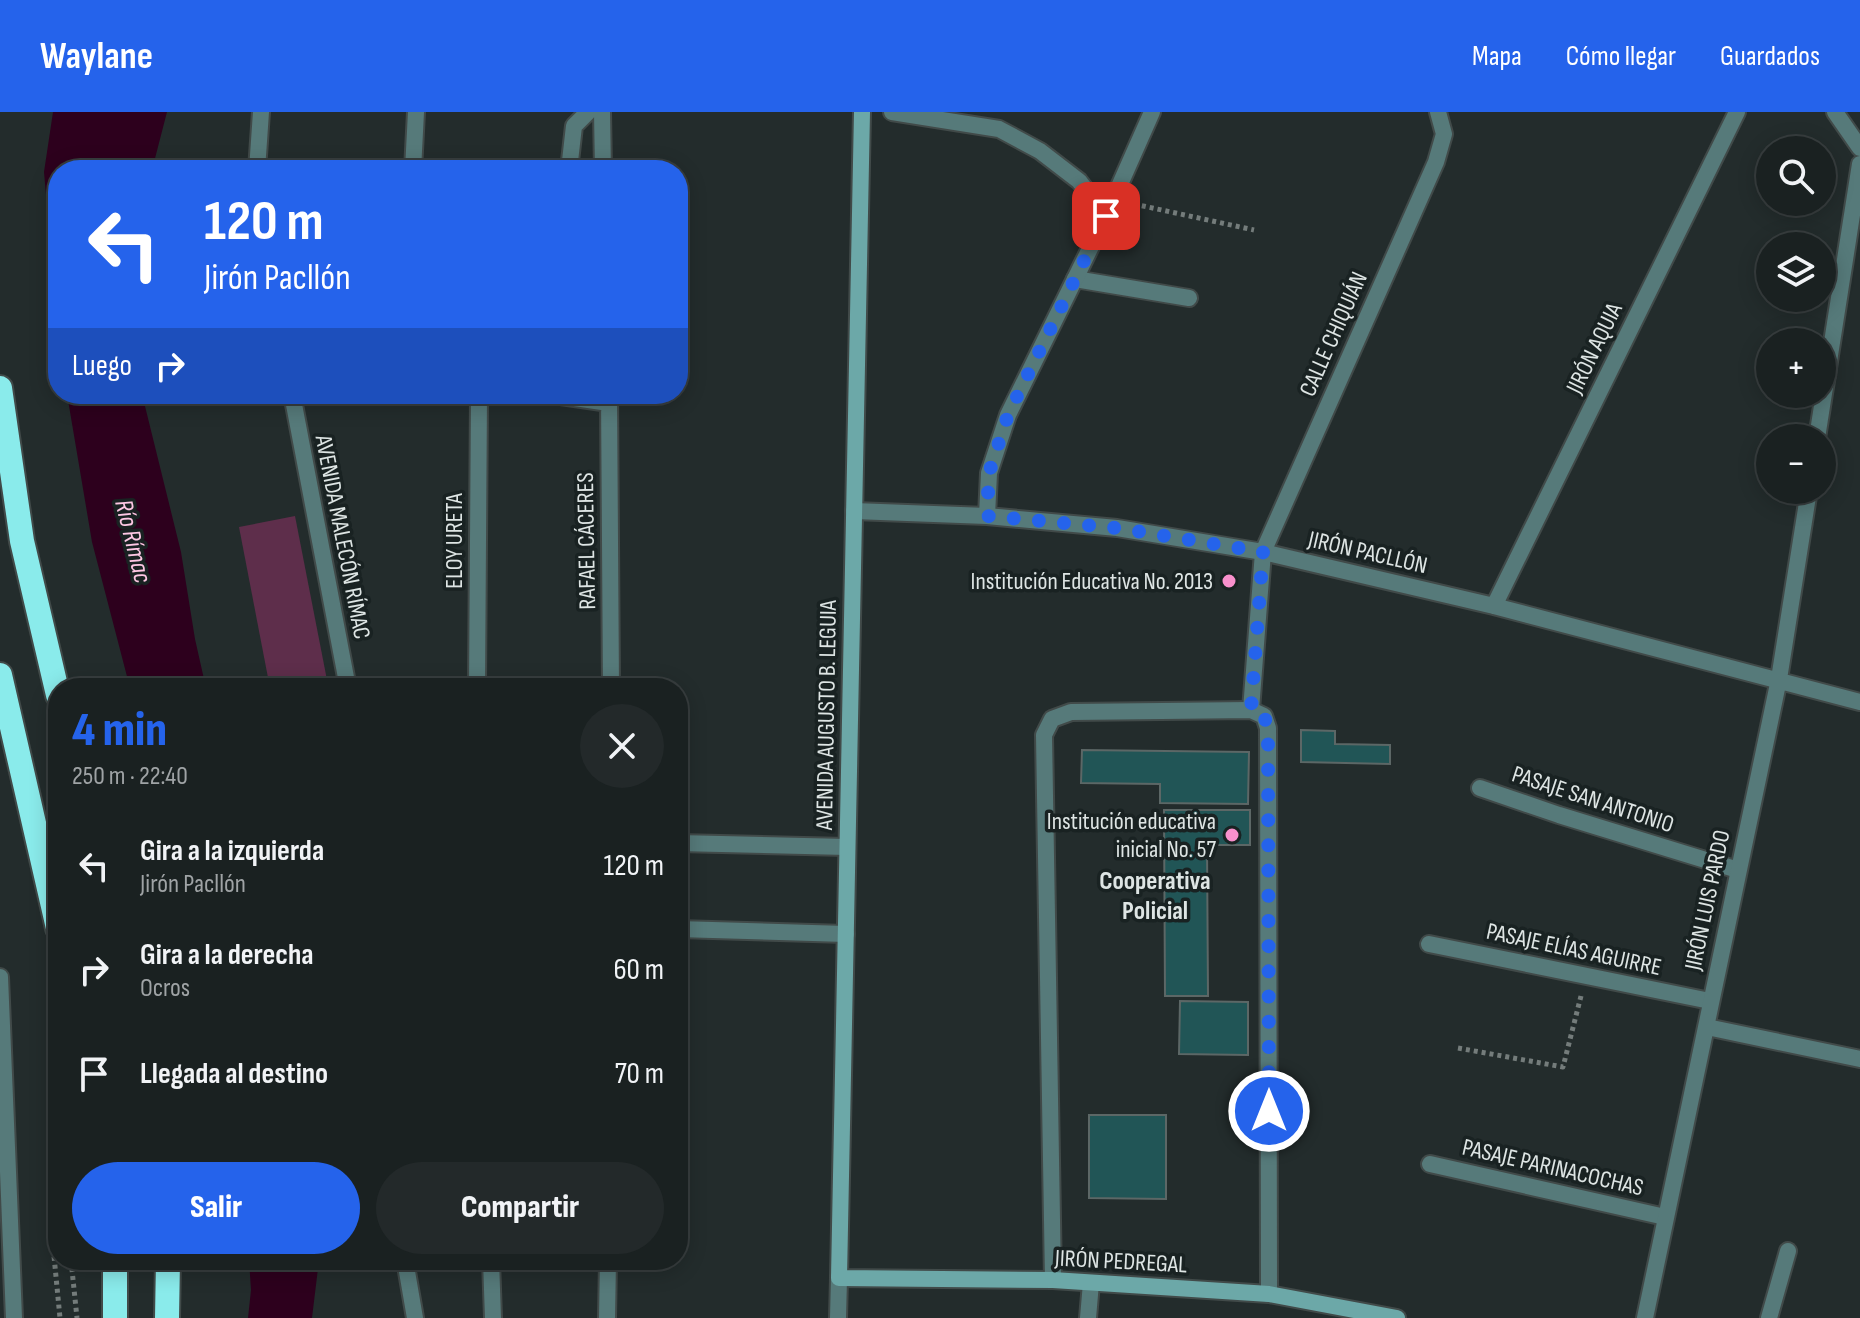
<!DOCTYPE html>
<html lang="es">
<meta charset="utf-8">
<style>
body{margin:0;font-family:"Sofia Sans Condensed",sans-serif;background:#23292a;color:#f1f3f6;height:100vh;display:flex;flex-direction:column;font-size:30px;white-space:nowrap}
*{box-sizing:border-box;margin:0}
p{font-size:26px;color:#9fa3a5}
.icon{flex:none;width:44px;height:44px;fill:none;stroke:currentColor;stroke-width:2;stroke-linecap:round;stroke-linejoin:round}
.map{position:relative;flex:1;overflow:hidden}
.side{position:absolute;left:48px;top:566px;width:640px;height:592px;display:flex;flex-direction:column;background:#1a2121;border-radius:32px;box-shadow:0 4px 20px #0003,0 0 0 2px #383e3f}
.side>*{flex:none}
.banner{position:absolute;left:48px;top:48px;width:640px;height:244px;border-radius:32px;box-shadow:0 4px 20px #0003,0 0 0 2px #383e3f;background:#2563eb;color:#fff;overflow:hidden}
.controls{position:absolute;left:1756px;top:24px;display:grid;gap:16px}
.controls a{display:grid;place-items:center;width:80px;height:80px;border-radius:50%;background:#1a2121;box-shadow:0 4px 20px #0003,0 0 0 2px #383e3f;font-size:40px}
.pin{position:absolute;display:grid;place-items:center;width:68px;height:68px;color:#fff;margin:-34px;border-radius:16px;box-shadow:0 4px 12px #0006}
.me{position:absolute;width:88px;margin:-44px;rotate:0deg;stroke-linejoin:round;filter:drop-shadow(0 0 6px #0008)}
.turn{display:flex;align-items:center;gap:28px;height:168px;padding:0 24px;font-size:36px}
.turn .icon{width:104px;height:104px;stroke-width:2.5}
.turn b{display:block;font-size:56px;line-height:68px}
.then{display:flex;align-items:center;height:76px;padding:0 24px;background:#0003;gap:16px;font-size:30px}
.round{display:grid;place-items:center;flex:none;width:84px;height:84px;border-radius:42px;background:#23292a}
.overview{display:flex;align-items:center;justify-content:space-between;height:136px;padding:0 24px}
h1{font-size:48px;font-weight:800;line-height:60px;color:#2563eb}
.button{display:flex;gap:16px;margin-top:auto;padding:16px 24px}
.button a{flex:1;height:92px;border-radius:48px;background:#2563eb;color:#fff;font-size:32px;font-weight:800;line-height:92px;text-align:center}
.button a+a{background:#23292a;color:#f1f3f6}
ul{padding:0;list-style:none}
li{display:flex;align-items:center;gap:24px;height:104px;padding:0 24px}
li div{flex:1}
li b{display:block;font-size:30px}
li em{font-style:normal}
header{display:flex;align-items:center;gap:48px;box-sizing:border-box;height:112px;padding:0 40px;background:#2563eb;color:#fff}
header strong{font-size:38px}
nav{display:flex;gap:44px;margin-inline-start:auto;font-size:28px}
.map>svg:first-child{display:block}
.green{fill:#5e2e4b}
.water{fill:#2d001d}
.building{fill:#215556;stroke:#5c6766;stroke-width:2}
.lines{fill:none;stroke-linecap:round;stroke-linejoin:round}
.service-casing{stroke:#414a49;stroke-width:20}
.pedestrian-casing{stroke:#414a49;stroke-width:20}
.minor-casing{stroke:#414a49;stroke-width:20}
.tertiary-casing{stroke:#414a49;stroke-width:20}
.secondary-casing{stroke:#414a49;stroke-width:20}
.motorway-casing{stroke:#414a49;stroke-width:28}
.path{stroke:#747c7b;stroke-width:5;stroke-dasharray:4 4;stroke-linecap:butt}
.service{stroke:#567a7a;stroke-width:16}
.pedestrian{stroke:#567a7a;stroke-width:16}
.minor{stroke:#567a7a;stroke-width:16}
.tertiary{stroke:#567a7a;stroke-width:16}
.secondary{stroke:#6ca8a8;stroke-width:16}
.motorway{stroke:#8aebeb;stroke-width:24}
.route{stroke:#2563eb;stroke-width:14;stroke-dasharray:0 25.2}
.poi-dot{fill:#f890cc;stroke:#192222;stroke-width:3}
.labels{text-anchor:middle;stroke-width:7;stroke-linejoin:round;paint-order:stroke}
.street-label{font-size:24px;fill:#dee5e4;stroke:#192222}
.poi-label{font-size:24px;fill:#dee5e4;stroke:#192222;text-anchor:end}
.water-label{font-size:26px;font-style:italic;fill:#fec7e4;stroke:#192222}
.neighbourhood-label{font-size:26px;font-weight:bold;fill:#dee5e4;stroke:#192222}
</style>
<header>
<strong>Waylane</strong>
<nav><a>Mapa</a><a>Cómo llegar</a><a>Guardados</a></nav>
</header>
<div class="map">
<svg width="1860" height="1206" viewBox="0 0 1860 1206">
<rect width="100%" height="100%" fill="#232c2c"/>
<path class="green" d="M295,404L327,568L270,576L239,415Z"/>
<path class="water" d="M53,0H167L152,58H58V220L44,60Z
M67,282H142L181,440L195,527L206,576H130L92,430Z
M249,1148H319L312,1206H248L251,1178Z"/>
<path class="building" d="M1301,618L1335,619V632L1390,633V652L1301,650Z
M1082,638L1249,640L1248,692L1160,691V672L1081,671Z
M1164,698H1250V733H1207L1208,884H1165Z
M1180,889L1248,890V943L1179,942Z
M1089,1003H1166V1087L1089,1086Z"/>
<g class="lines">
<g class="service-casing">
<path id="service" d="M1075,167L1189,186
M1480,676L1559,703L1738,758
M1429,832L1710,889"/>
</g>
<g class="pedestrian-casing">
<path id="pedestrian" d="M1251,598L1263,440
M1430,1052L1665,1105"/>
</g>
<g class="minor-casing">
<path id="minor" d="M602,0L603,58
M892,0L999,17L1040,39L1079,69L1106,104
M1835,0L1860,36
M257,58L261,0
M413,58L416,0
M569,58L574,14L588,0
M292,282L348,576
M547,282L609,291
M609,282L611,576
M1817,326L1860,52
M854,399L987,404L1117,416L1263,440L1494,494L1860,590
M987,404L989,361L1008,303L1106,104L1152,0
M1263,440L1436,50L1444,22L1438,0
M1494,494L1737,0
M477,576L479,282
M678,731L847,735
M678,817L846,822
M1707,915L1860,947
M405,1148L415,1206
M491,1148L493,1206
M1053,1168L1044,623L1052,607L1071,600L1251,598L1264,604L1268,616L1269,1182
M607,1206L608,1148
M1088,1206L1091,1171
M1645,1206L1779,567L1809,378
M1769,1206L1788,1139"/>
</g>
<g class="tertiary-casing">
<path id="tertiary" d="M0,865L14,1206
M838,1206L839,1166"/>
</g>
<g class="secondary-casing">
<path id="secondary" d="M862,0L839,1166L1053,1168L1269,1182L1397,1206"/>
</g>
<g class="motorway-casing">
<path id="motorway" d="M0,276L22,429L58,583
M0,563L58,816
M115,1206V1148
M167,1206L168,1148"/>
</g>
<path class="path" d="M1134,92L1254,118
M1458,936L1563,955L1581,884
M51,1113L60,1206
M71,1148L77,1206"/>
<use href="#service" class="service"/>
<use href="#pedestrian" class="pedestrian"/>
<use href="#minor" class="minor"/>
<use href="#tertiary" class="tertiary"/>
<use href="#secondary" class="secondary"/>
<use href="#motorway" class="motorway"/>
</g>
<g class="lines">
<path class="route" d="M1106,104L1008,303L989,361L987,404L1117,416L1263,440L1251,598L1264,604L1268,616L1269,999"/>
</g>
<g class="poi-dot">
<circle cx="1229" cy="469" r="8"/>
<circle cx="1232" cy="723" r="8"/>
</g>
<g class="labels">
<g class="street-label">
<text transform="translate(1333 222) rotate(-66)" y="8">CALLE CHIQUIÁN</text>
<text transform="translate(1594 236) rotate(-64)" y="8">JIRÓN AQUIA</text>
<text transform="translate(343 425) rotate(79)" y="8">AVENIDA MALECÓN RÍMAC</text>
<text transform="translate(454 429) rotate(-90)" y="8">ELOY URETA</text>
<text transform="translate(586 429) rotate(-91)" y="8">RAFAEL CÁCERES</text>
<text transform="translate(1368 440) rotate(13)" y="8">JIRÓN PACLLÓN</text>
<text transform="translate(826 603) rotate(-89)" y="8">AVENIDA AUGUSTO B. LEGUIA</text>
<text transform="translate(1593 687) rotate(18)" y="8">PASAJE SAN ANTONIO</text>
<text transform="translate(1707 788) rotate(-78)" y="8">JIRÓN LUIS PARDO</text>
<text transform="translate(1574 837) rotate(12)" y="8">PASAJE ELÍAS AGUIRRE</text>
<text transform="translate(1553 1055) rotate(13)" y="8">PASAJE PARINACOCHAS</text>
<text transform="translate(1121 1149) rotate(3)" y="8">JIRÓN PEDREGAL</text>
</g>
<g class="poi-label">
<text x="1213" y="477">Institución Educativa No. 2013</text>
<text x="1216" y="717">Institución educativa<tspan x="1216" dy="28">inicial No. 57</tspan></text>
</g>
<g class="water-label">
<text transform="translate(134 429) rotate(76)" y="9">Río Rímac</text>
</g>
<g class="neighbourhood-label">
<text x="1155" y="777">Cooperativa<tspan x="1155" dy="30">Policial</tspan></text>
</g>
</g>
</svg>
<div class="controls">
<a><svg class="icon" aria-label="search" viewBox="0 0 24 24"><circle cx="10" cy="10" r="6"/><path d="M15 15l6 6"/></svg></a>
<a><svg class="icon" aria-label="layers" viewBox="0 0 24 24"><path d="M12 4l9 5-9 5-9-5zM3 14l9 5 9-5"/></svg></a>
<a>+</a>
<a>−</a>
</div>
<div class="pin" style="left:1106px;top:104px;background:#d93025"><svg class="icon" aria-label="arrive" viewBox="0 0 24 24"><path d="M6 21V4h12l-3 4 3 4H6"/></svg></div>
<svg class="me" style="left:1269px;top:999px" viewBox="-20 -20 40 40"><circle r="17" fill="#2563eb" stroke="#fff" stroke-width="3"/><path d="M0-11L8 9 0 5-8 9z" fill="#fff"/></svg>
<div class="banner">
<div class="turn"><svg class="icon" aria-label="left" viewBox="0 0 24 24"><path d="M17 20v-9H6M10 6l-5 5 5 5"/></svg><div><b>120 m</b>Jirón Pacllón</div></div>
<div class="then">Luego<svg class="icon" aria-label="right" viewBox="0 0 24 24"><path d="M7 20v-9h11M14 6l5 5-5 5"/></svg></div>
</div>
<section class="side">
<div class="overview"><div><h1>4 min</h1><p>250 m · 22:40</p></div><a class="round"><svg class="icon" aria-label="close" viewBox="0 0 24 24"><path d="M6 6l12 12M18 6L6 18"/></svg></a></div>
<ul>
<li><svg class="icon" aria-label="left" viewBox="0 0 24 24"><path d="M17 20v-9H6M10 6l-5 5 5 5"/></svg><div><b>Gira a la izquierda</b><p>Jirón Pacllón</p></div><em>120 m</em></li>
<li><svg class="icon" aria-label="right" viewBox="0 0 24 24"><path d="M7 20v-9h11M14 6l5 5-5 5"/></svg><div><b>Gira a la derecha</b><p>Ocros</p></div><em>60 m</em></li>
<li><svg class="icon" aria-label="arrive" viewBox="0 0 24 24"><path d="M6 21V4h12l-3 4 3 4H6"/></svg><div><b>Llegada al destino</b></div><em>70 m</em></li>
</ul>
<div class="button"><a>Salir</a><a>Compartir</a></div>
</section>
</div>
